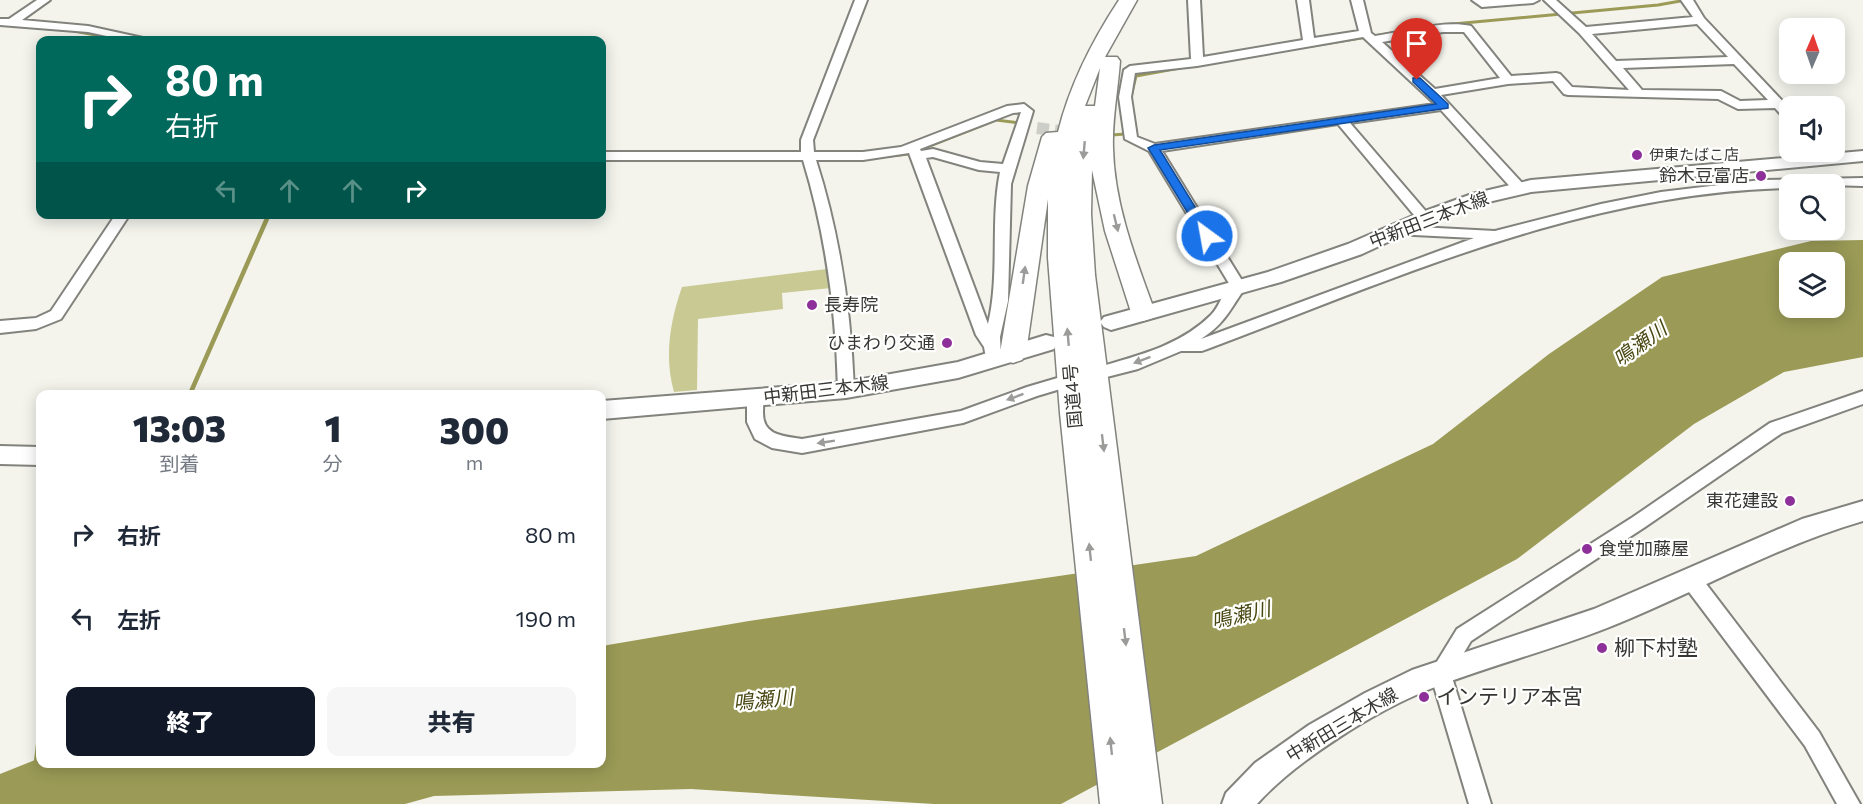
<!DOCTYPE html>
<html lang="ja">
<meta charset="utf-8">
<style>
body{margin:0;font-family:Commissioner,"Noto Sans JP",sans-serif;background:#f6f6f7;color:#1f2937;height:100vh;display:flex;flex-direction:column;font-size:22px;white-space:nowrap}
*{box-sizing:border-box;margin:0}
p{font-size:20px;color:#747a83}
.icon{flex:none;width:33px;height:33px;fill:none;stroke:currentColor;stroke-width:2;stroke-linecap:round;stroke-linejoin:round}
.map{position:relative;flex:1;overflow:hidden}
.panel{position:absolute;left:36px;top:390px;width:570px;height:378px;display:flex;flex-direction:column;background:#fff;border-radius:12px;box-shadow:0 3px 15px #0003}
.panel>*{flex:none}
.top-card{position:absolute;left:36px;top:36px;width:570px;height:183px;border-radius:12px;box-shadow:0 3px 15px #0003;background:#00695c;color:#fff;overflow:hidden}
.needle{width:39px;rotate:2deg}
.tools{position:absolute;left:1779px;top:18px;display:grid;gap:12px}
.tools a{display:grid;place-items:center;width:66px;height:66px;border-radius:12px;background:#fff;box-shadow:0 3px 15px #0003;font-size:30px}
.pin{position:absolute;display:grid;place-items:center;width:51px;height:51px;color:#fff;margin:-62px -26px;border-radius:50% 50% 50% 0;rotate:-45deg;box-shadow:0 0 6px #0007}
.pin .icon{rotate:45deg}
.me{position:absolute;width:66px;margin:-33px;rotate:328deg;stroke-linejoin:round;filter:drop-shadow(0 0 4px #0008)}
.turn{display:flex;align-items:center;gap:21px;height:126px;padding:0 30px;font-size:27px}
.turn .icon{width:78px;height:78px;stroke-width:2.5}
.turn b{display:block;font-size:42px;line-height:51px}
.lanes{display:flex;align-items:center;height:57px;padding:0 30px;background:#0003;justify-content:center;gap:30px;direction:ltr}
.lanes .off{opacity:.35}
.eta{display:flex;justify-content:space-evenly;align-items:center;height:102px;text-align:center}
.eta b{font-size:36px;font-weight:800;line-height:42px}
.cta{display:flex;gap:12px;margin-top:auto;padding:12px 30px}
.cta a{flex:1;height:69px;border-radius:12px;background:#111827;color:#fff;font-size:24px;font-weight:800;line-height:69px;text-align:center}
.cta a+a{background:#f6f6f7;color:#1f2937}
ul{padding:0;list-style:none}
li{display:flex;align-items:center;gap:18px;height:84px;padding:0 30px}
li div{flex:1}
li b{display:block;font-size:22px}
li em{font-style:normal}
.map>svg:first-child{display:block}
.green{fill:#c9ca93}
.water{fill:#9b9b57;fill-rule:evenodd}
.lines{fill:none;stroke-linecap:round;stroke-linejoin:round}
.stream-far2{stroke:#9b9b57;stroke-width:3}
.stream-far1{stroke:#9b9b57;stroke-width:4.5}
.stream{stroke:#9b9b57;stroke-width:5}
.minor-tunnel{stroke:#cecec8;stroke-width:12;stroke-dasharray:12 6;stroke-linecap:butt}
.minor-casing{stroke:#82837d;stroke-width:4}
.secondary-casing{stroke:#82837d;stroke-width:4}
.trunk-casing{stroke:#82837d;stroke-width:3}
.minor{fill:#fff;fill-rule:evenodd}
.secondary{fill:#fff;fill-rule:evenodd}
.trunk{fill:#fff;fill-rule:evenodd}
.oneway{fill:#9b9b9a}
.route{fill:#1a73e8;stroke:#114b97;stroke-width:1.5}
.poi-dot{fill:#8e309a;stroke:#fffffe;stroke-width:2}
.labels{text-anchor:middle;stroke-width:4.5;stroke-linejoin:round;paint-order:stroke}
.far-poi-label{font-size:15px;fill:#373735;stroke:#fffffe;text-anchor:start}
.poi-label{font-size:18px;fill:#373735;stroke:#fffffe;text-anchor:end}
.street-label{font-size:18px;fill:#373735;stroke:#fffffe}
.water-label{font-size:20px;font-style:italic;fill:#494813;stroke:#fffffe}
.near-poi-label{font-size:21px;fill:#373735;stroke:#fffffe;text-anchor:start}
</style>
<div class="map">
<svg width="1863" height="804" viewBox="0 0 1863 804">
<rect width="100%" height="100%" fill="#f4f4ed"/>
<path class="green" d="M827,269L831,288L782,293L783,309L698,319L697,390L674,392C664,357 670,321 682,287Z"/>
<path class="water" d="M1863,240V357L1784,372L1694,424L1517,559L1061,804H934L691,789L434,796L405,804H0V774L40,758V764H602V646L749,621L1196,556L1433,444L1549,354L1662,277L1811,241ZM1790,262H1834V308H1790Z"/>
<g class="lines">
<path class="stream-far2" d="M1442,25L1658,5L1686,0
M74,31L122,40
M1312,46L1410,30
M1132,107L1131,97L1136,76L1191,66
M1112,135L1125,134
M871,158L909,154L996,120L1020,123
M602,160H662"/>
<path class="stream-far1" d="M190,394L269,214"/>
<path class="stream" d="M36,764L39,740"/>
<path class="minor-tunnel" d="M1037,128L1081,134"/>
<g class="minor-casing">
<path id="minor" d="M37,0H50L22,20L88,26L143,38L145,40H125L88,32L0,25V19H9Z
M855,0H867L813,140L814,152H863L901,147L1007,106L1024,104L1033,111L1011,184L1008,301L1000,337L1001,359L999,363H987L984,347L976,335L909,153L863,160H816C840,235 851,311 854,390L852,394L846,396L840,394L838,390C836,312 826,235 803,160H602V152H801V140ZM1021,112L1003,164L980,162L933,149L921,151L920,149L1013,113ZM933,157L979,170L1000,172C990,222 1000,274 988,324L926,158Z
M1188,0H1200L1203,57L1303,40L1297,0H1309L1314,38L1359,31L1351,0H1363L1371,33L1375,36C1403,32 1444,20 1471,26L1511,76L1556,73L1560,74L1572,87L1629,90L1579,33L1544,0H1556L1586,27L1693,17L1681,0H1693L1704,18L1790,109V121L1786,120L1775,108L1738,109L1718,99L1568,95L1564,94L1553,81L1508,84L1441,95L1524,185L1526,188L1524,191H1514L1441,110L1350,123L1429,215L1431,218L1429,221H1419L1338,124L1162,151L1246,287C1230,308 1227,322 1201,339L1474,238L1394,234L1392,231L1394,228L1399,226L1495,231L1601,204L1661,192L1761,180L1863,178V186L1790,184V188C1583,192 1392,280 1202,351H1181L1138,369L1095,380L1089,378L1087,374L1089,370C1131,357 1178,348 1211,315C1220,306 1222,293 1230,285L1149,151L1125,139L1119,97L1124,70L1130,66L1191,59ZM1697,24L1728,57L1616,61L1592,34ZM1443,32H1464L1500,78L1435,89L1382,42ZM1363,37L1435,104L1155,144L1137,137L1131,97L1135,73L1197,66ZM1734,64L1768,100L1740,101L1721,91L1642,90L1623,68Z
M1472,0H1539L1533,3L1482,7Z
M116,214H130L61,319L36,329L0,333V321L36,318L51,311Z
M1071,374L1077,376L1079,380L1077,384L1037,396L963,423L802,453L772,448L755,439L747,422V399L749,395L755,393L761,395C764,401 763,407 763,413C763,436 784,436 802,439L961,411L1027,387Z
M1863,391V404L1782,433L1645,527L1471,641L1451,674L1491,804H1469L1430,673L1457,629L1633,517L1770,423Z
M1690,570L1697,572L1819,732L1860,804H1837L1805,746L1683,584L1681,578L1683,572Z"/>
</g>
<g class="secondary-casing">
<path id="secondary" d="M1863,151V161L1531,192L1484,203L1431,222L1362,254L1281,282L1111,330L1104,327L1100,322L1104,317L1268,272L1348,244L1417,214L1472,194L1531,180Z
M1046,335L1054,337L1057,343L1054,349L958,378L846,398L602,419V401L846,382L958,362Z
M0,446L40,447V465L0,464Z
M1863,501V521C1774,547 1693,594 1607,628C1549,651 1488,666 1430,689C1377,710 1295,761 1257,804H1222L1226,793L1255,763L1309,725L1365,693L1412,670L1594,609L1802,519Z"/>
</g>
<g class="trunk-casing">
<path id="trunk" d="M1119,0H1137L1105,57H1117L1120,61C1118,90 1112,119 1113,148C1114,204 1136,260 1155,312L1152,318L1143,321L1134,318L1131,312L1105,231L1092,170L1091,214L1095,275L1162,804H1100L1060,413L1048,258V199L1026,353L1022,360L1013,363L1004,360L1000,353L1028,186L1042,137L1046,133L1058,132C1070,84 1092,41 1119,0ZM1100,68L1095,106H1085Z"/>
</g>
<use href="#minor" class="minor"/>
<use href="#secondary" class="secondary"/>
<use href="#trunk" class="trunk"/>
</g>
<defs><path id="oneway-solid" d="M-6-.8H1V-3.2L6.5 0L1 3.2V.8H-6Z" transform="scale(1.5)"/></defs>
<g class="oneway">
<use href="#oneway-solid" transform="translate(1084 150) rotate(95)"/>
<use href="#oneway-solid" transform="translate(1116 223) rotate(76)"/>
<use href="#oneway-solid" transform="translate(1024 275) rotate(-82)"/>
<use href="#oneway-solid" transform="translate(1068 337) rotate(-95)"/>
<use href="#oneway-solid" transform="translate(1142 360) rotate(159)"/>
<use href="#oneway-solid" transform="translate(1015 397) rotate(160)"/>
<use href="#oneway-solid" transform="translate(826 442) rotate(171)"/>
<use href="#oneway-solid" transform="translate(1103 443) rotate(83)"/>
<use href="#oneway-solid" transform="translate(1090 552) rotate(-96)"/>
<use href="#oneway-solid" transform="translate(1125 637) rotate(83)"/>
<use href="#oneway-solid" transform="translate(1111 746) rotate(-96)"/>
</g>
<path class="route" d="M1413,78H1420L1448,104V108L1160,150L1213,236L1207,240L1203,238L1148,148L1154,145L1436,104L1413,82Z"/>
<g class="poi-dot">
<circle cx="1637" cy="155" r="6"/>
<circle cx="1761" cy="176" r="6"/>
<circle cx="812" cy="305" r="6"/>
<circle cx="947" cy="343" r="6"/>
<circle cx="1790" cy="501" r="6"/>
<circle cx="1587" cy="549" r="6"/>
<circle cx="1602" cy="648" r="6"/>
<circle cx="1424" cy="697" r="6"/>
</g>
<g class="labels">
<g class="far-poi-label">
<text x="1649" y="160">伊東たばこ店</text>
</g>
<g class="poi-label">
<text x="1749" y="182">鈴木豆富店</text>
<text x="824" y="311" text-anchor="start">長寿院</text>
<text x="935" y="349">ひまわり交通</text>
<text x="1778" y="507">東花建設</text>
<text x="1599" y="555" text-anchor="start">食堂加藤屋</text>
</g>
<g class="street-label">
<text transform="translate(1429 220) rotate(-21)" y="6">中新田三本木線</text>
<text transform="translate(826 390) rotate(-7)" y="6">中新田三本木線</text>
<text transform="translate(1073 396) rotate(-95)" y="6">国道4号</text>
<text transform="translate(1342 725) rotate(-31)" y="6">中新田三本木線</text>
</g>
<g class="water-label">
<text transform="translate(1640 344) rotate(-36)" y="7">鳴瀬川</text>
<text transform="translate(1241 615) rotate(-13)" y="7">鳴瀬川</text>
<text transform="translate(763 700) rotate(-6)" y="7">鳴瀬川</text>
</g>
<g class="near-poi-label">
<text x="1614" y="655">柳下村塾</text>
<text x="1436" y="704">インテリア本宮</text>
</g>
</g>
</svg>
<div class="tools">
<a><svg class="needle" viewBox="-14 -14 28 28"><path d="M0-13l5 13h-10z" fill="#e53935"/><path d="M0 13l5-13h-10z" fill="#747a83"/></svg></a>
<a><svg class="icon" aria-label="sound" viewBox="0 0 24 24"><path d="M4 9h4l5-4v14l-5-4H4zM17 9q2 3 0 6"/></svg></a>
<a><svg class="icon" aria-label="search" viewBox="0 0 24 24"><circle cx="10" cy="10" r="6"/><path d="M15 15l6 6"/></svg></a>
<a><svg class="icon" aria-label="layers" viewBox="0 0 24 24"><path d="M12 4l9 5-9 5-9-5zM3 14l9 5 9-5"/></svg></a>
</div>
<div class="pin" style="left:1417px;top:80px;background:#d93025"><svg class="icon" aria-label="arrive" viewBox="0 0 24 24"><path d="M6 21V4h12l-3 4 3 4H6"/></svg></div>
<svg class="me" style="left:1207px;top:236px" viewBox="-20 -20 40 40"><circle r="17" fill="#1a73e8" stroke="#fff" stroke-width="3"/><path d="M0-11L8 9 0 5-8 9z" fill="#fff"/></svg>
<div class="top-card">
<div class="turn"><svg class="icon" aria-label="right" viewBox="0 0 24 24"><path d="M7 20v-9h11M14 6l5 5-5 5"/></svg><div><b>80 m</b>右折</div></div>
<div class="lanes"><svg class="icon off" aria-label="left" viewBox="0 0 24 24"><path d="M17 20v-9H6M10 6l-5 5 5 5"/></svg><svg class="icon off" aria-label="ahead" viewBox="0 0 24 24"><path d="M12 20V5M6 11l6-6 6 6"/></svg><svg class="icon off" aria-label="ahead" viewBox="0 0 24 24"><path d="M12 20V5M6 11l6-6 6 6"/></svg><svg class="icon" aria-label="right" viewBox="0 0 24 24"><path d="M7 20v-9h11M14 6l5 5-5 5"/></svg></div>
</div>
<section class="panel">
<div class="eta">
<div><b>13:03</b><p>到着</p></div>
<div><b>1</b><p>分</p></div>
<div><b>300</b><p>m</p></div>
</div>
<ul>
<li><svg class="icon" aria-label="right" viewBox="0 0 24 24"><path d="M7 20v-9h11M14 6l5 5-5 5"/></svg><div><b>右折</b></div><em>80 m</em></li>
<li><svg class="icon" aria-label="left" viewBox="0 0 24 24"><path d="M17 20v-9H6M10 6l-5 5 5 5"/></svg><div><b>左折</b></div><em>190 m</em></li>
</ul>
<div class="cta"><a>終了</a><a>共有</a></div>
</section>
</div>
